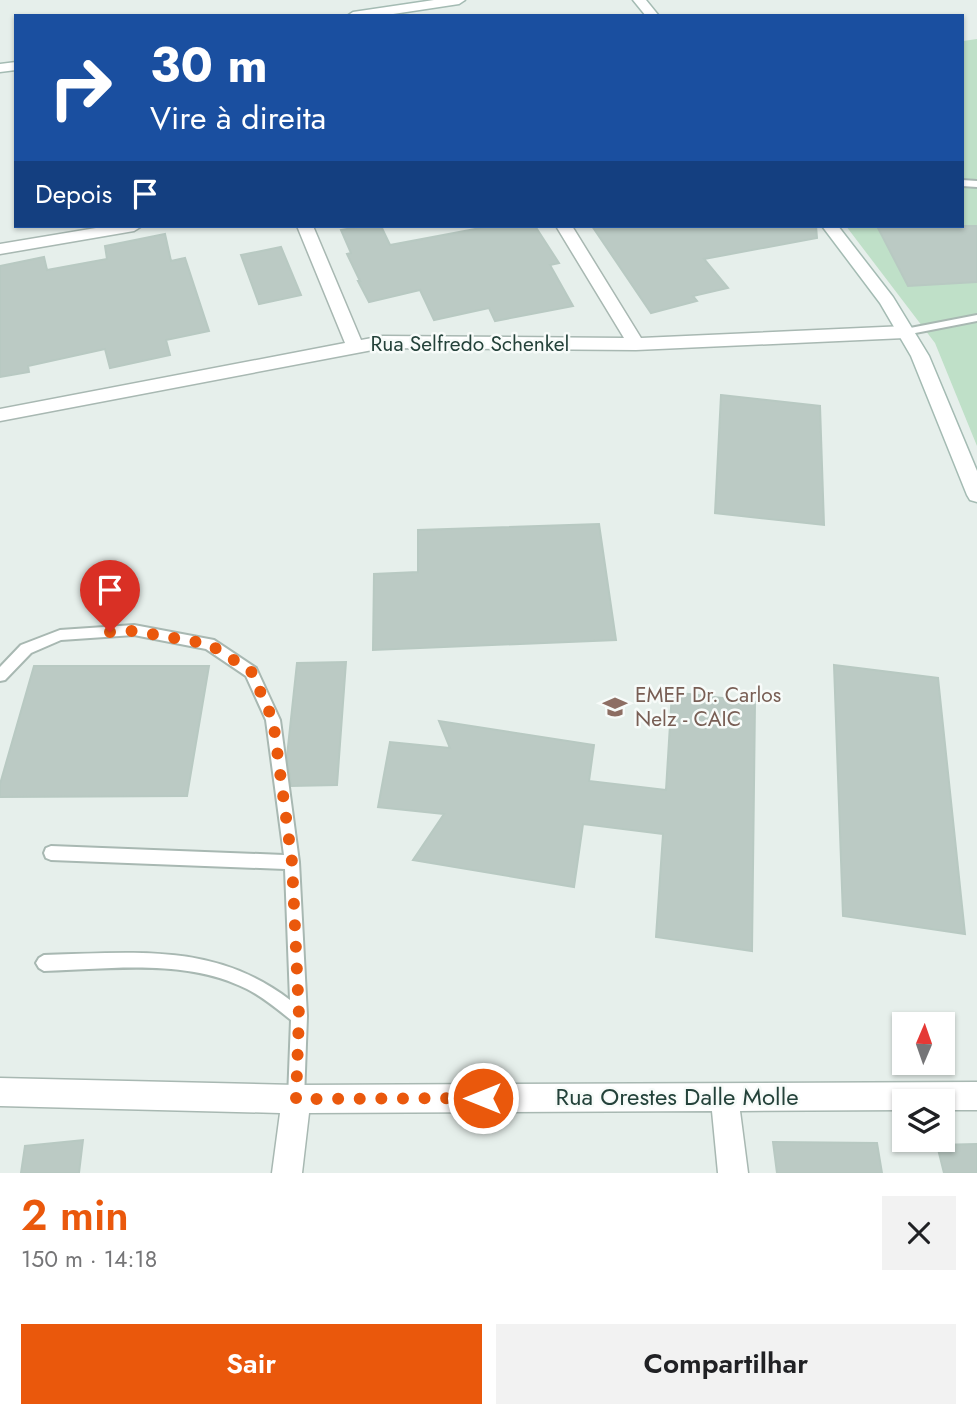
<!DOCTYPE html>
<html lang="pt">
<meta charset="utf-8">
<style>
body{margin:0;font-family:Jost,sans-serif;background:#f2f2f2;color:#202124;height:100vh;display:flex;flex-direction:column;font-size:26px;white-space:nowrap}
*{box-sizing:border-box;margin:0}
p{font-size:23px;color:#757577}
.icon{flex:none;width:38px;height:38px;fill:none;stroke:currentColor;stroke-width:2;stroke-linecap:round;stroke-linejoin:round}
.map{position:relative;height:1173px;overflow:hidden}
.sheet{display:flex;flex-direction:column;background:#fff;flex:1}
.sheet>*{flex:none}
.guide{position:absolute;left:14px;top:14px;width:950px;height:214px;border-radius:0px;box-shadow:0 2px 5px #0004;background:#1a4fa0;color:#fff;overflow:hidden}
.needle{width:46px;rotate:2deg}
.tools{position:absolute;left:892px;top:1012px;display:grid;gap:14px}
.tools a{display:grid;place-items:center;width:63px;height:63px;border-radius:0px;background:#fff;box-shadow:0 2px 5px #0004;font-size:35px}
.pin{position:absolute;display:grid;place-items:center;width:60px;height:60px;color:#fff;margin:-72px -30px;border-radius:50% 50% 50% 0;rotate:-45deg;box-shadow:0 0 7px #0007}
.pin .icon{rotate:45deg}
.me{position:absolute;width:77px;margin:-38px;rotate:270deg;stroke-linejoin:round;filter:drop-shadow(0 0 5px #0008)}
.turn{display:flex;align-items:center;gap:24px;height:147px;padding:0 21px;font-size:32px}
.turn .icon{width:91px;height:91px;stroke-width:2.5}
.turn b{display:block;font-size:49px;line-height:60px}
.then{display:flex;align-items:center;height:66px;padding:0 21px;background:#0003;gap:14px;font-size:26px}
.round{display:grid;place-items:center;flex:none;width:74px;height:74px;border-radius:0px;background:#f2f2f2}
.head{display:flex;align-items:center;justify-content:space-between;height:119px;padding:0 21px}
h1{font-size:42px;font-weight:600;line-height:52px;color:#ea580c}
.action{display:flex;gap:14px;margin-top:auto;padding:14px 21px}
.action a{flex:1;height:80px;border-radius:0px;background:#ea580c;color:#fff;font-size:28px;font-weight:600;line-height:80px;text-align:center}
.action a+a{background:#f2f2f2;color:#202124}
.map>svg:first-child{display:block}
.green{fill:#bfe0c8}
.building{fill:#bbcac4;stroke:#b8c9c2;stroke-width:2}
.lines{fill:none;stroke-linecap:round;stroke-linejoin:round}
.lane-casing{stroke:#a8b8b2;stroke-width:4}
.street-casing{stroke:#a8b8b2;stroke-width:3}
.secondary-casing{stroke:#a4bbb3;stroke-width:3}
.lane{fill:#fff;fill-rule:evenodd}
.street{fill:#fff;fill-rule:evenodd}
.secondary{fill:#fff;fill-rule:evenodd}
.route{stroke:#ea580c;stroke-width:12;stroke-dasharray:0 21.6}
.labels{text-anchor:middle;stroke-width:5;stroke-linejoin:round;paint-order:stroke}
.street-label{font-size:21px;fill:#24423a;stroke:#f7fbf9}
.education-label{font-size:21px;fill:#785e54;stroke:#f7fbf9;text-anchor:start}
.near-street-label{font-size:24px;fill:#24423a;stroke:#f7fbf9}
</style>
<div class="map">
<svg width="977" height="1173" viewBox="0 0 977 1173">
<rect width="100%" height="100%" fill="#e6efeb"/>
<path class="green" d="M977,39V446L935,343L846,226H962L963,41Z"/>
<path class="building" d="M364,226H381L390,245L491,226H535L559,263L550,265L573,306L495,321L489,308L434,320L420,290L369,302L358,281H360L347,254L351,253L341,230Z
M592,226H816L817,238L704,259L728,288L693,296L697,301L651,313Z
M877,226H977V282L908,286Z
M165,234L171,261L185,258L209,331L166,340L170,355L110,368L105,349L28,366L29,372L0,377V266L44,257L47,270L107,259L105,246Z
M281,247L301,295L259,304L241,255Z
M721,395L820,406L824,525L715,513Z
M599,524L616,640L373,650L374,574L418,572V530Z
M346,662L337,785L291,786L287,756L297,663Z
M834,665L938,678L965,934L843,916Z
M34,666H209L187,796L0,797V784Z
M672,692L755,702L752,951L656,937L663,834L583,824L574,887L413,860L444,814L378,807L390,742L450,748L439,721L594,745L589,781L666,790Z
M83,1140L79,1173H21L25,1146Z
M773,1142L877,1143L882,1173H777Z
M977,1144V1173H944L937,1145Z"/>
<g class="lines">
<g class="lane-casing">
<path id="lane" d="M962,180L977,181V187L962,186Z
M977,315V321L905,335L900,332L905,329Z
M134,625L214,640L256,668L280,720L299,862L307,1016L304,1099L302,1105L296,1107L290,1105L288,1099L291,1020C277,1009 263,997 247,989C186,958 109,969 44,971L39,968L36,963L39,958L44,955C133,953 215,942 290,1000L285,869L51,860L46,858L44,853L46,848L51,846L284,855L266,720L246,676L206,649L134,635L61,640L31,653L5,680L0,681V667L21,645L60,630Z"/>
</g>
<g class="street-casing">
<path id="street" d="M108,226H142L134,231L0,254V244Z
M297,226H313L361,340L383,336L624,338L556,226H572L641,338L905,326L914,332L905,338L636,350L383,348L0,421V409L345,343Z
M0,1078L296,1085L977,1082V1110H943V1101H905V1110L740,1111L748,1173H718L712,1111L309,1113L302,1173H272L280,1113L0,1106Z"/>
</g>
<g class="secondary-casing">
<path id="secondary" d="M434,0H465L459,4L380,16H347L353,12Z
M633,0H646L659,16H646Z
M16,62V70L0,72V64Z
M822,226H838L893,297L929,356L977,471V502L970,500L967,495L911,356L880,303Z"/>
</g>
<use href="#lane" class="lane"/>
<use href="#street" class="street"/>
<use href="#secondary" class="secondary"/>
</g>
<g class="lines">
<path class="route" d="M110,632L134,631L209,644L251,671L273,720L292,862L299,1016L296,1099L483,1098"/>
</g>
<defs>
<g id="school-bare" transform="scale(1.89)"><path d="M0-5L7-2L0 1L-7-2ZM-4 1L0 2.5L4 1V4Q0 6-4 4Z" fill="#8d6e63" stroke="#f7fbf9" stroke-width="2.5" paint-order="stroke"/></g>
</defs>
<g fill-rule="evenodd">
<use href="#school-bare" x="615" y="707"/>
</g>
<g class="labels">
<g class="street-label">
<text x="470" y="351">Rua Selfredo Schenkel</text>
</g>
<g class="education-label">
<text x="635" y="702">EMEF Dr. Carlos<tspan x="635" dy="24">Nelz - CAIC</tspan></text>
</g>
<g class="near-street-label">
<text x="677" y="1105">Rua Orestes Dalle Molle</text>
</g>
</g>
</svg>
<div class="tools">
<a><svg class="needle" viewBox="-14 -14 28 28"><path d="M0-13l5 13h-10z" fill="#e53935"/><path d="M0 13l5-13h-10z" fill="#757577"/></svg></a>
<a><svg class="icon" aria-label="layers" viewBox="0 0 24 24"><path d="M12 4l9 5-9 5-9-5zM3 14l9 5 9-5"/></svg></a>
</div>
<div class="pin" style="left:110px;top:632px;background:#d93025"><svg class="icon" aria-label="arrive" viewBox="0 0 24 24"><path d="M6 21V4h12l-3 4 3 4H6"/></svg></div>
<svg class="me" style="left:483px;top:1098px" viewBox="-20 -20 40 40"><circle r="17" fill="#ea580c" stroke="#fff" stroke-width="3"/><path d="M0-11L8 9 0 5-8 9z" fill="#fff"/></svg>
<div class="guide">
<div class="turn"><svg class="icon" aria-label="right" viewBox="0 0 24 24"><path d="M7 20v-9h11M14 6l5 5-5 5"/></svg><div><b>30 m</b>Vire à direita</div></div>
<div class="then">Depois<svg class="icon" aria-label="arrive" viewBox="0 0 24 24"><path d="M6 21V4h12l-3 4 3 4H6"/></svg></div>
</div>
</div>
<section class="sheet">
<div class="head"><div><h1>2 min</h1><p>150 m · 14:18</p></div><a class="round"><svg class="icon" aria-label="close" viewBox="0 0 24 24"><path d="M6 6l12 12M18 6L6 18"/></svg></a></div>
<div class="action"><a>Sair</a><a>Compartilhar</a></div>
</section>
